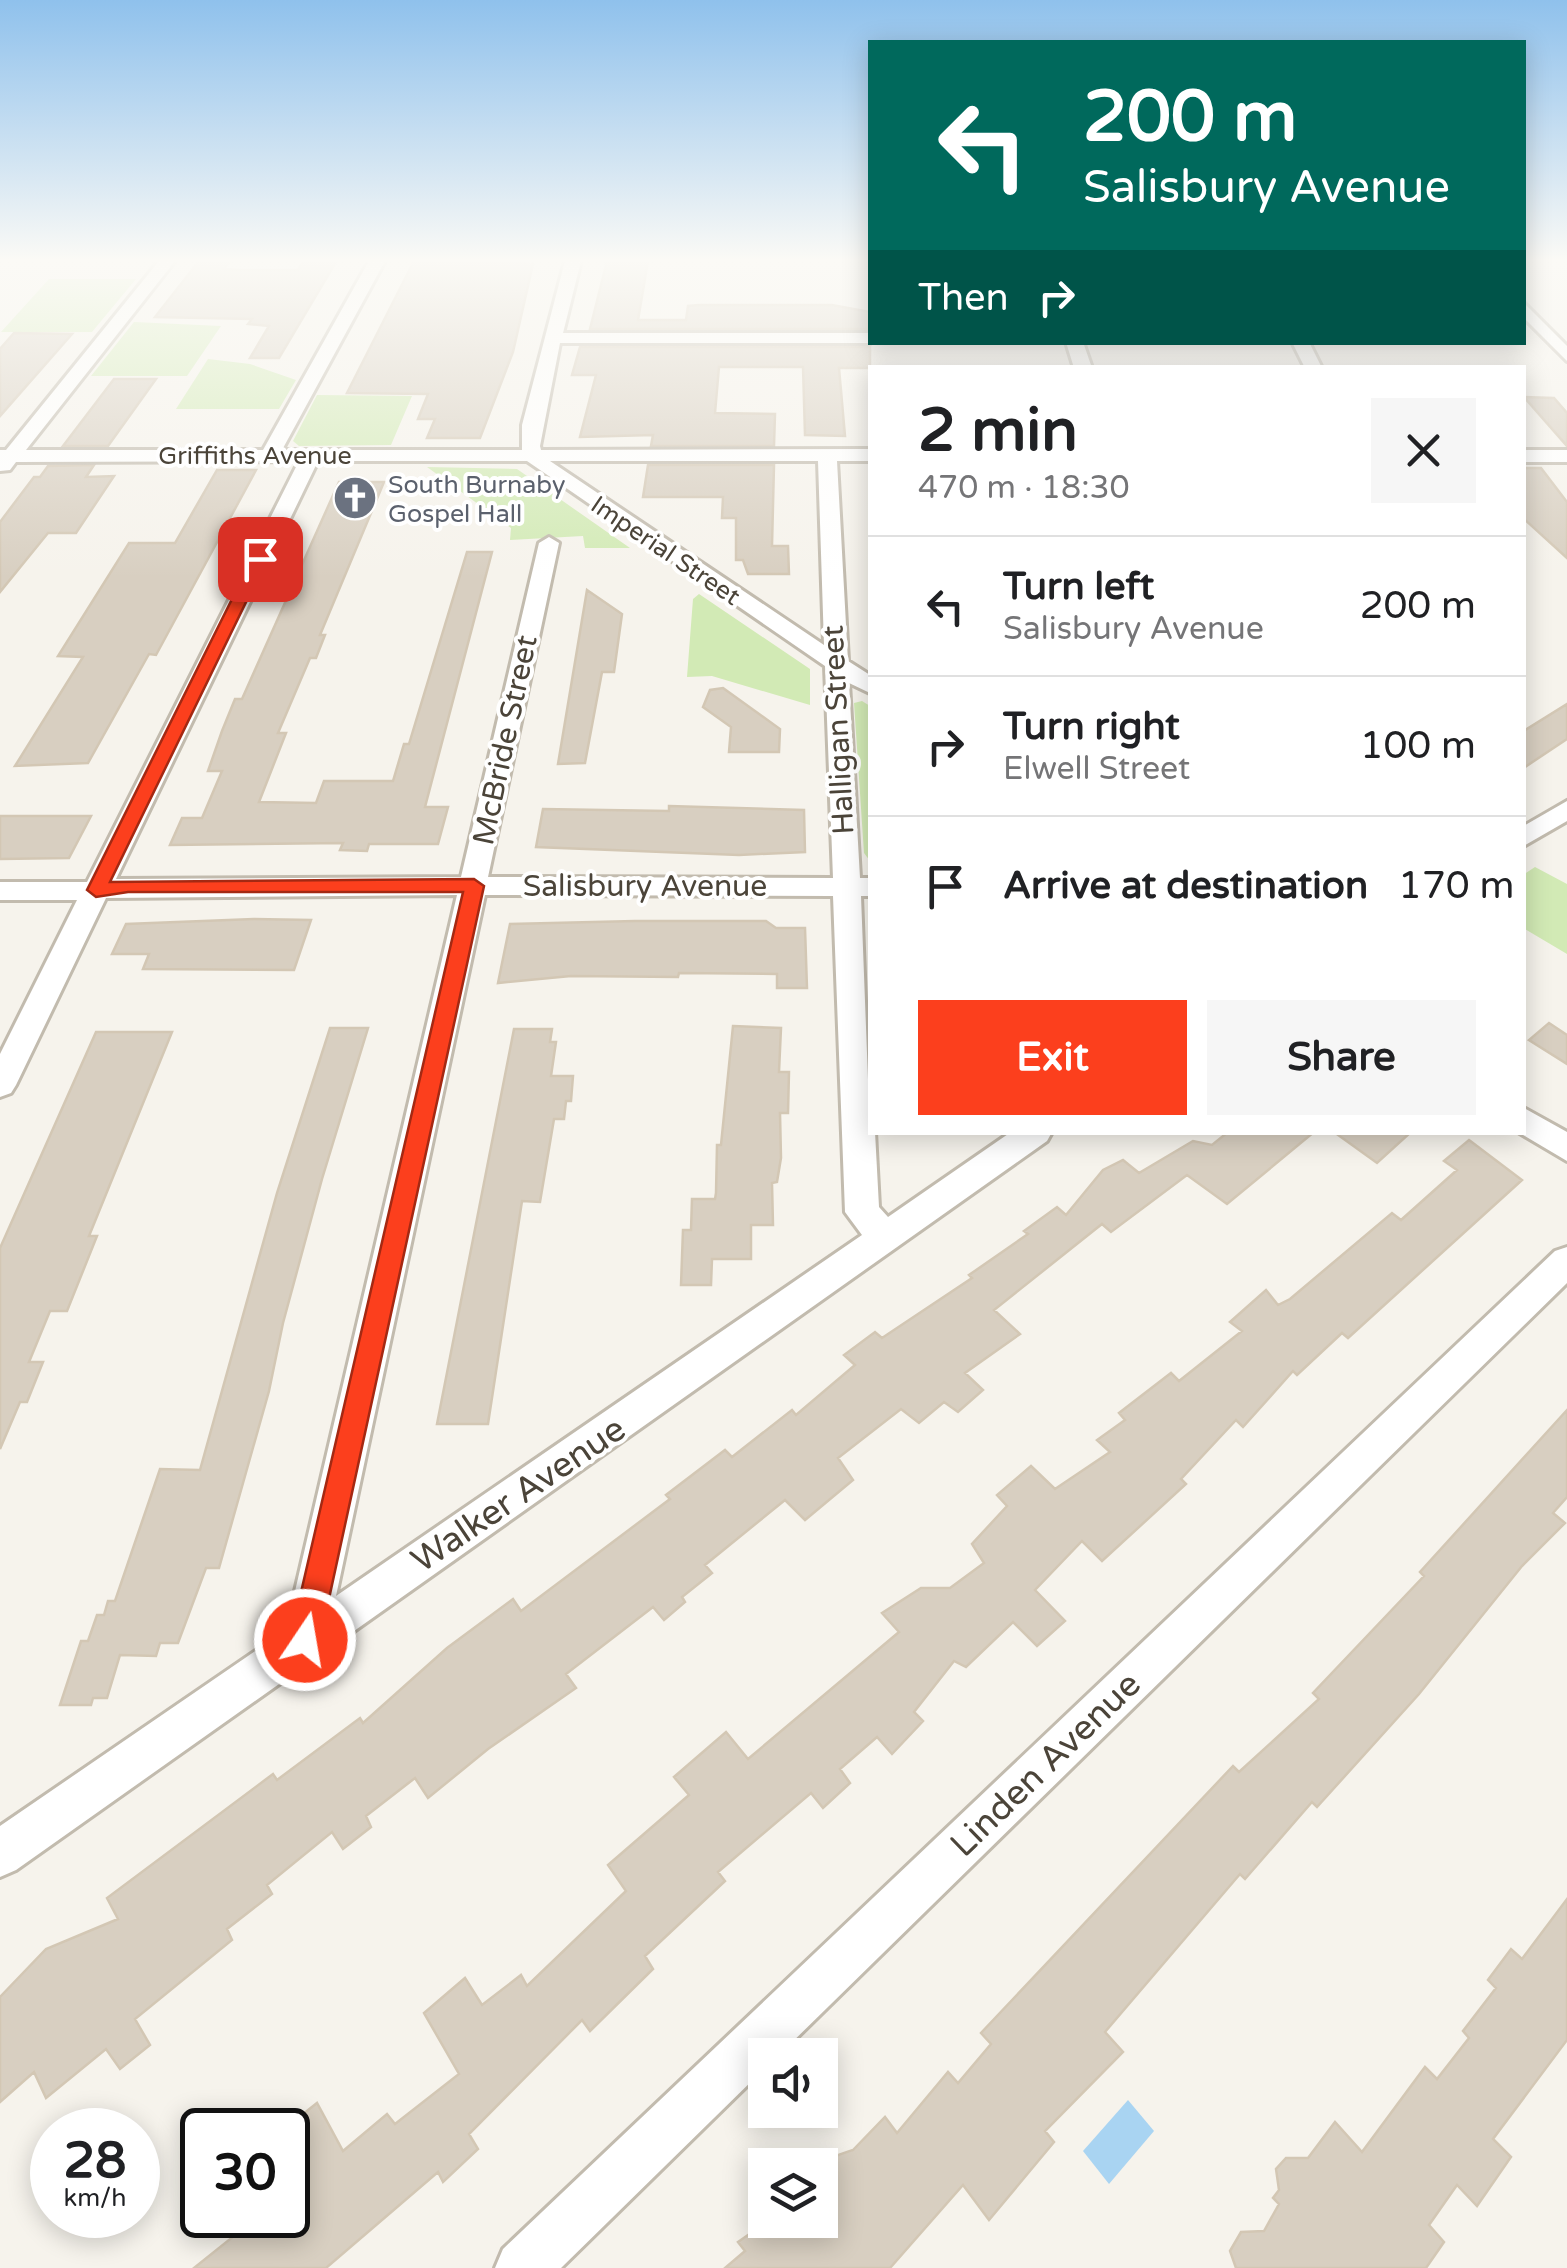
<!DOCTYPE html>
<meta charset="utf-8">
<style>
body{margin:0;font-family:"Varela Round",sans-serif;background:#f6f6f6;color:#202124;height:100vh;display:flex;flex-direction:column;font-size:38px;white-space:nowrap}
*{box-sizing:border-box;margin:0}
p{font-size:32px;color:#757577}
.icon{flex:none;width:55px;height:55px;fill:none;stroke:currentColor;stroke-width:2;stroke-linecap:round;stroke-linejoin:round}
.map{position:relative;flex:1;overflow:hidden}
.details{position:absolute;left:868px;top:365px;width:658px;height:770px;display:flex;flex-direction:column;background:#fff;border-radius:0px;box-shadow:0 5px 25px #0003}
.details>*{flex:none}
.hud{position:absolute;left:868px;top:40px;width:658px;height:305px;border-radius:0px;box-shadow:0 5px 25px #0003;background:#00695c;color:#fff;overflow:hidden}
.fabs{position:absolute;left:748px;top:2038px;display:grid;gap:20px}
.fabs a{display:grid;place-items:center;width:90px;height:90px;border-radius:0px;background:#fff;box-shadow:0 5px 25px #0003;font-size:50px}
.speed{position:absolute;left:30px;top:2108px;display:flex;gap:20px;font-size:50px;font-weight:700;text-align:center}
.speed>*{display:grid;place-content:center;width:130px;height:130px;border-radius:50%;background:#fff;box-shadow:0 5px 25px #0003;line-height:1}
.speed small{font-size:25px;font-weight:400}
.speed .limit{border:5px solid #111;border-radius:15px;background:#fff;color:#111}
.pin{position:absolute;display:grid;place-items:center;width:85px;height:85px;color:#fff;margin:-42px;border-radius:20px;box-shadow:0 5px 15px #0006}
.me{position:absolute;width:110px;margin:-55px;rotate:12deg;stroke-linejoin:round;filter:drop-shadow(0 0 8px #0008)}
.turn{display:flex;align-items:center;gap:35px;height:210px;padding:0 50px;font-size:45px}
.turn .icon{width:130px;height:130px;stroke-width:2.5}
.turn b{display:block;font-size:70px;line-height:85px}
.then{display:flex;align-items:center;height:95px;padding:0 50px;background:#0003;gap:20px;font-size:38px}
.round{display:grid;place-items:center;flex:none;width:105px;height:105px;border-radius:0px;background:#f6f6f6}
.summary{display:flex;align-items:center;justify-content:space-between;height:170px;padding:0 50px}
h1{font-size:60px;font-weight:700;line-height:75px}
.primary-button{display:flex;gap:20px;margin-top:auto;padding:20px 50px}
.primary-button a{flex:1;height:115px;border-radius:0px;background:#fc3f1d;color:#fff;font-size:40px;font-weight:700;line-height:115px;text-align:center}
.primary-button a+a{background:#f6f6f6;color:#202124}
ul{padding:0;list-style:none}
li{display:flex;align-items:center;gap:30px;height:140px;padding:0 50px;border-top:2px solid #e0e0e0}
li div{flex:1}
li b{display:block;font-size:38px}
li em{font-style:normal}
.map>svg:first-child{display:block}
.green{fill:#d2eab5}
.water{fill:#a9d4f2}
.building{fill:#d8cfc1;stroke:#d3c7b4;stroke-width:2.5}
.lines{fill:none;stroke-linecap:round;stroke-linejoin:round}
.minor-casing{stroke:#c2bbae;stroke-width:6}
.minor{fill:#fff;fill-rule:evenodd}
.route{fill:#fc3f1d;stroke:#a42913;stroke-width:2.5}
.labels{text-anchor:middle;stroke-width:8;stroke-linejoin:round;paint-order:stroke}
.far-street-label{font-size:25px;fill:#4b4439;stroke:#fff}
.far-worship-label{font-size:25px;fill:#5b616d;stroke:#fff;text-anchor:start}
.street-label{font-size:30px;fill:#4b4439;stroke:#fff}
.near-street-label{font-size:35px;fill:#4b4439;stroke:#fff}
</style>
<div class="map">
<svg width="1567" height="2268" viewBox="0 0 1567 2268">
<rect width="100%" height="100%" fill="#f6f3ec"/>
<path class="green" d="M49,279H136L92,332H1Z
M134,322L221,326L187,376H91Z
M208,359L250,364L296,380L279,409H176Z
M317,395L412,396L391,445L299,446L293,441Z
M427,467L517,469L630,548H585L583,536L510,540L511,528Z
M699,594L810,669V705L712,676L687,677L693,599Z
M862,701L870,706V861L864,853L854,703Z
M1535,867L1567,884V954L1523,928V875Z"/>
<path class="water" d="M1128,2100L1154,2131L1109,2184L1083,2151Z"/>
<path class="building" d="M199,261H230L224,269L241,270H298L303,261L336,262L279,358H250L269,326L248,324L252,319L155,317Z
M414,261L533,264L513,352L480,438H427L435,419H418L428,394L347,393Z
M607,261H648L638,320H686L688,306L699,305H832L870,312V329H590Z
M14,333L72,334L0,416V349Z
M580,347H870V368H839L845,436L805,435L803,367H719L715,413L775,414L774,446H651L653,435L580,437L596,375H572Z
M114,379H156L108,446H63Z
M1524,397L1554,398L1567,413V446Z
M94,465L86,477L114,476L76,533H48L0,592V522L34,477H40L48,466Z
M648,465H774L772,546H788L789,574H748L743,560H736V518H722L723,497H643Z
M1522,468H1541L1567,502V558L1522,517Z
M217,470H256L156,655L149,654L88,763L15,766L83,657L58,656L129,543H175Z
M339,482H384L320,635H325L316,658H310L278,733H286L259,802L316,803L324,781H393L404,744H409L467,552H492L425,807H448L438,844H369L367,851L340,850L343,843L170,845L182,818H202L222,771H208L222,731L235,699H242Z
M587,590L622,614L614,672H602L585,763L558,764Z
M723,688L780,729L779,752H729L731,727L703,707L710,690Z
M1567,704V739L1522,769V732Z
M669,806L804,810L805,852L739,855L536,847L543,809L669,811Z
M0,816H91L69,858L0,859Z
M254,919L311,920L294,970L143,969L149,954H112L126,924Z
M635,921H766L776,928H805L807,988H777V974L679,973L678,977L571,976L498,983L510,924Z
M1549,1023L1567,1035V1064L1529,1040Z
M733,1026L781,1028L779,1072H789L788,1113H780L781,1158L777,1182L772,1183L773,1225H751V1259H712L711,1285H681L683,1230H691L692,1199H715L716,1193L717,1145H721Z
M330,1028H368L322,1179L283,1323L269,1391L219,1568H206L178,1643H160L156,1656L120,1655L107,1698H93L91,1705H60L81,1641H88L97,1615H104L108,1601H115L160,1469L200,1470L277,1193Z
M514,1029H552L550,1042H556L551,1076H573L571,1101H566L564,1119H554L540,1202L522,1201L488,1424H437Z
M96,1032H172L89,1236H97L67,1311H50L29,1362H43L27,1402H20L0,1449V1248Z
M1228,1132H1314L1227,1204L1187,1175L1111,1232L1102,1224L994,1310L1020,1334L965,1373L983,1390L958,1412L944,1402L919,1423L901,1409L838,1458L853,1480L805,1520L785,1500L705,1565L712,1573L682,1597L685,1602L664,1620L653,1607L566,1674L576,1688L488,1749L428,1798L415,1778L366,1816L371,1827L343,1849L332,1832L267,1885L272,1894L227,1929L232,1940L135,2019L150,2045L120,2069L106,2049L46,2098L34,2072L0,2102V1997L46,1949L118,1919L107,1898L273,1774L277,1780L360,1718L363,1723L447,1648L513,1599L521,1611L670,1499L666,1495L725,1450L732,1457L792,1410L796,1415L855,1365L844,1355L875,1332L882,1338L972,1278L969,1275L1028,1234L1024,1231L1057,1207L1066,1215L1103,1170L1123,1160L1139,1173L1193,1141L1212,1145Z
M1334,1132H1411L1377,1163Z
M1469,1140L1522,1180L1348,1338L1342,1333L1297,1375L1293,1371L1243,1427L1236,1420L1181,1479L1186,1484L1102,1561L1082,1541L1035,1590L1065,1621L1037,1646L1013,1622L966,1667L954,1661L914,1712L923,1721L892,1754L877,1737L840,1769L850,1783L823,1808L811,1793L718,1872L725,1881L645,1956L653,1969L590,2031L582,2020L469,2134L478,2149L443,2182L438,2172L326,2268H194L249,2224L245,2215H288V2126L317,2103L343,2151L387,2114L395,2124L459,2074L424,2013L465,1978L482,2005L521,1975L527,1986L626,1891L608,1865L689,1795L674,1777L726,1732L748,1759L899,1632L882,1613L921,1588H950L984,1563L972,1544L1007,1506L997,1495L1031,1466L1055,1489L1110,1452L1097,1440L1125,1420L1119,1413L1171,1373L1179,1381L1242,1331L1230,1322L1266,1290L1278,1305L1290,1299L1392,1213L1401,1220L1457,1170L1444,1161Z
M1567,1410V1497L1553,1513L1565,1523L1522,1566L1419,1694L1317,1807L1312,1802L1245,1879L1240,1874L1105,2032L1123,2052L1045,2131L1054,2142L989,2220L963,2185L890,2268H725L745,2251L738,2242L758,2228L774,2220H820V2171L838,2155L853,2150L885,2117L897,2133L948,2072L958,2083L991,2044L981,2033L1233,1766L1239,1772L1319,1699L1313,1693L1424,1576L1420,1572Z
M1567,1899V2040L1493,2139L1511,2157L1477,2206L1457,2185L1429,2225L1444,2242L1426,2268H1236L1230,2251L1241,2232L1264,2231L1279,2204L1273,2198L1279,2190L1276,2169L1286,2158H1308L1335,2122L1362,2152L1425,2067L1437,2079L1469,2038L1463,2031L1496,1988L1488,1980L1511,1949L1522,1959Z"/>
<g class="lines">
<g class="minor-casing">
<path id="minor" d="M159,261H175L26,450H263L369,261H385L282,450H522V425L565,261H581L563,333H870V343H560L540,446L541,450L870,449V461H837L848,661L870,675V693L849,683L860,878H870V896H861L870,1132H875L879,1207L888,1217L1011,1132H1052L1047,1141L16,1870L0,1877V1826L286,1630L457,895L106,898L16,1085L11,1093L0,1097V1054L77,900H0V882H87L299,461L16,462L10,470L0,471V450H6ZM318,461H527L825,666L833,878L488,877L559,543L549,537L539,543L461,877L116,879ZM550,461H818L824,645ZM485,895L833,896L845,1212L862,1235L336,1596Z
M1522,301L1567,346V361L1522,316Z
M1066,342H1083L1092,368H1074Z
M1292,342H1309L1322,368H1305Z
M1522,450H1567V462H1522Z
M1567,801V821L1522,847V827Z
M1522,1107L1567,1132V1161L1518,1132H1522Z
M1567,1247V1283L779,2055H765V2068L561,2268H495L503,2249L1555,1251Z"/>
</g>
<use href="#minor" class="minor"/>
</g>
<linearGradient id="sky" x2="0" y2="1"><stop stop-color="#8fc1ec"/><stop offset="0.45" stop-color="#fbfaf6"/><stop offset="1" stop-color="#fbfaf6" stop-opacity="0"/></linearGradient>
<rect width="1567" height="578" fill="url(#sky)"/>
<path class="route" d="M260,555L267,559L110,882L474,879L484,886L320,1640L315,1650L305,1655L294,1650L290,1640L463,892H128L96,897L87,890L252,559Z"/>
<defs>
<g id="church-disc" transform="scale(2.25)"><circle r="9.5" fill="#6b7280" stroke="#fff"/><path d="M-1.2-6h2.4v3.5h3.3v2.4h-3.3V6h-2.4V-.1h-3.3v-2.4h3.3Z" fill="#fff"/></g>
</defs>
<g fill-rule="evenodd">
<use href="#church-disc" x="355" y="498"/>
</g>
<g class="labels">
<g class="far-street-label">
<text x="255" y="464">Griffiths Avenue</text>
<text transform="translate(666 550) rotate(34)" y="9">Imperial Street</text>
</g>
<g class="far-worship-label">
<text x="388" y="493">South Burnaby<tspan x="388" dy="29">Gospel Hall</tspan></text>
</g>
<g class="street-label">
<text transform="translate(838 730) rotate(-93)" y="10">Halligan Street</text>
<text transform="translate(505 740) rotate(-78)" y="10">McBride Street</text>
<text x="645" y="896">Salisbury Avenue</text>
</g>
<g class="near-street-label">
<text transform="translate(518 1494) rotate(-34)" y="12">Walker Avenue</text>
<text transform="translate(1045 1764) rotate(-44)" y="12">Linden Avenue</text>
</g>
</g>
</svg>
<div class="fabs">
<a><svg class="icon" aria-label="sound" viewBox="0 0 24 24"><path d="M4 9h4l5-4v14l-5-4H4zM17 9q2 3 0 6"/></svg></a>
<a><svg class="icon" aria-label="layers" viewBox="0 0 24 24"><path d="M12 4l9 5-9 5-9-5zM3 14l9 5 9-5"/></svg></a>
</div>
<div class="speed"><div>28<small>km/h</small></div><div class="limit">30</div></div>
<div class="pin" style="left:260px;top:559px;background:#d93025"><svg class="icon" aria-label="arrive" viewBox="0 0 24 24"><path d="M6 21V4h12l-3 4 3 4H6"/></svg></div>
<svg class="me" style="left:305px;top:1640px" viewBox="-20 -20 40 40"><circle r="17" fill="#fc3f1d" stroke="#fff" stroke-width="3"/><path d="M0-11L8 9 0 5-8 9z" fill="#fff"/></svg>
<div class="hud">
<div class="turn"><svg class="icon" aria-label="left" viewBox="0 0 24 24"><path d="M17 20v-9H6M10 6l-5 5 5 5"/></svg><div><b>200 m</b>Salisbury Avenue</div></div>
<div class="then">Then<svg class="icon" aria-label="right" viewBox="0 0 24 24"><path d="M7 20v-9h11M14 6l5 5-5 5"/></svg></div>
</div>
<section class="details">
<div class="summary"><div><h1>2 min</h1><p>470 m · 18:30</p></div><a class="round"><svg class="icon" aria-label="close" viewBox="0 0 24 24"><path d="M6 6l12 12M18 6L6 18"/></svg></a></div>
<ul>
<li><svg class="icon" aria-label="left" viewBox="0 0 24 24"><path d="M17 20v-9H6M10 6l-5 5 5 5"/></svg><div><b>Turn left</b><p>Salisbury Avenue</p></div><em>200 m</em></li>
<li><svg class="icon" aria-label="right" viewBox="0 0 24 24"><path d="M7 20v-9h11M14 6l5 5-5 5"/></svg><div><b>Turn right</b><p>Elwell Street</p></div><em>100 m</em></li>
<li><svg class="icon" aria-label="arrive" viewBox="0 0 24 24"><path d="M6 21V4h12l-3 4 3 4H6"/></svg><div><b>Arrive at destination</b></div><em>170 m</em></li>
</ul>
<div class="primary-button"><a>Exit</a><a>Share</a></div>
</section>
</div>
